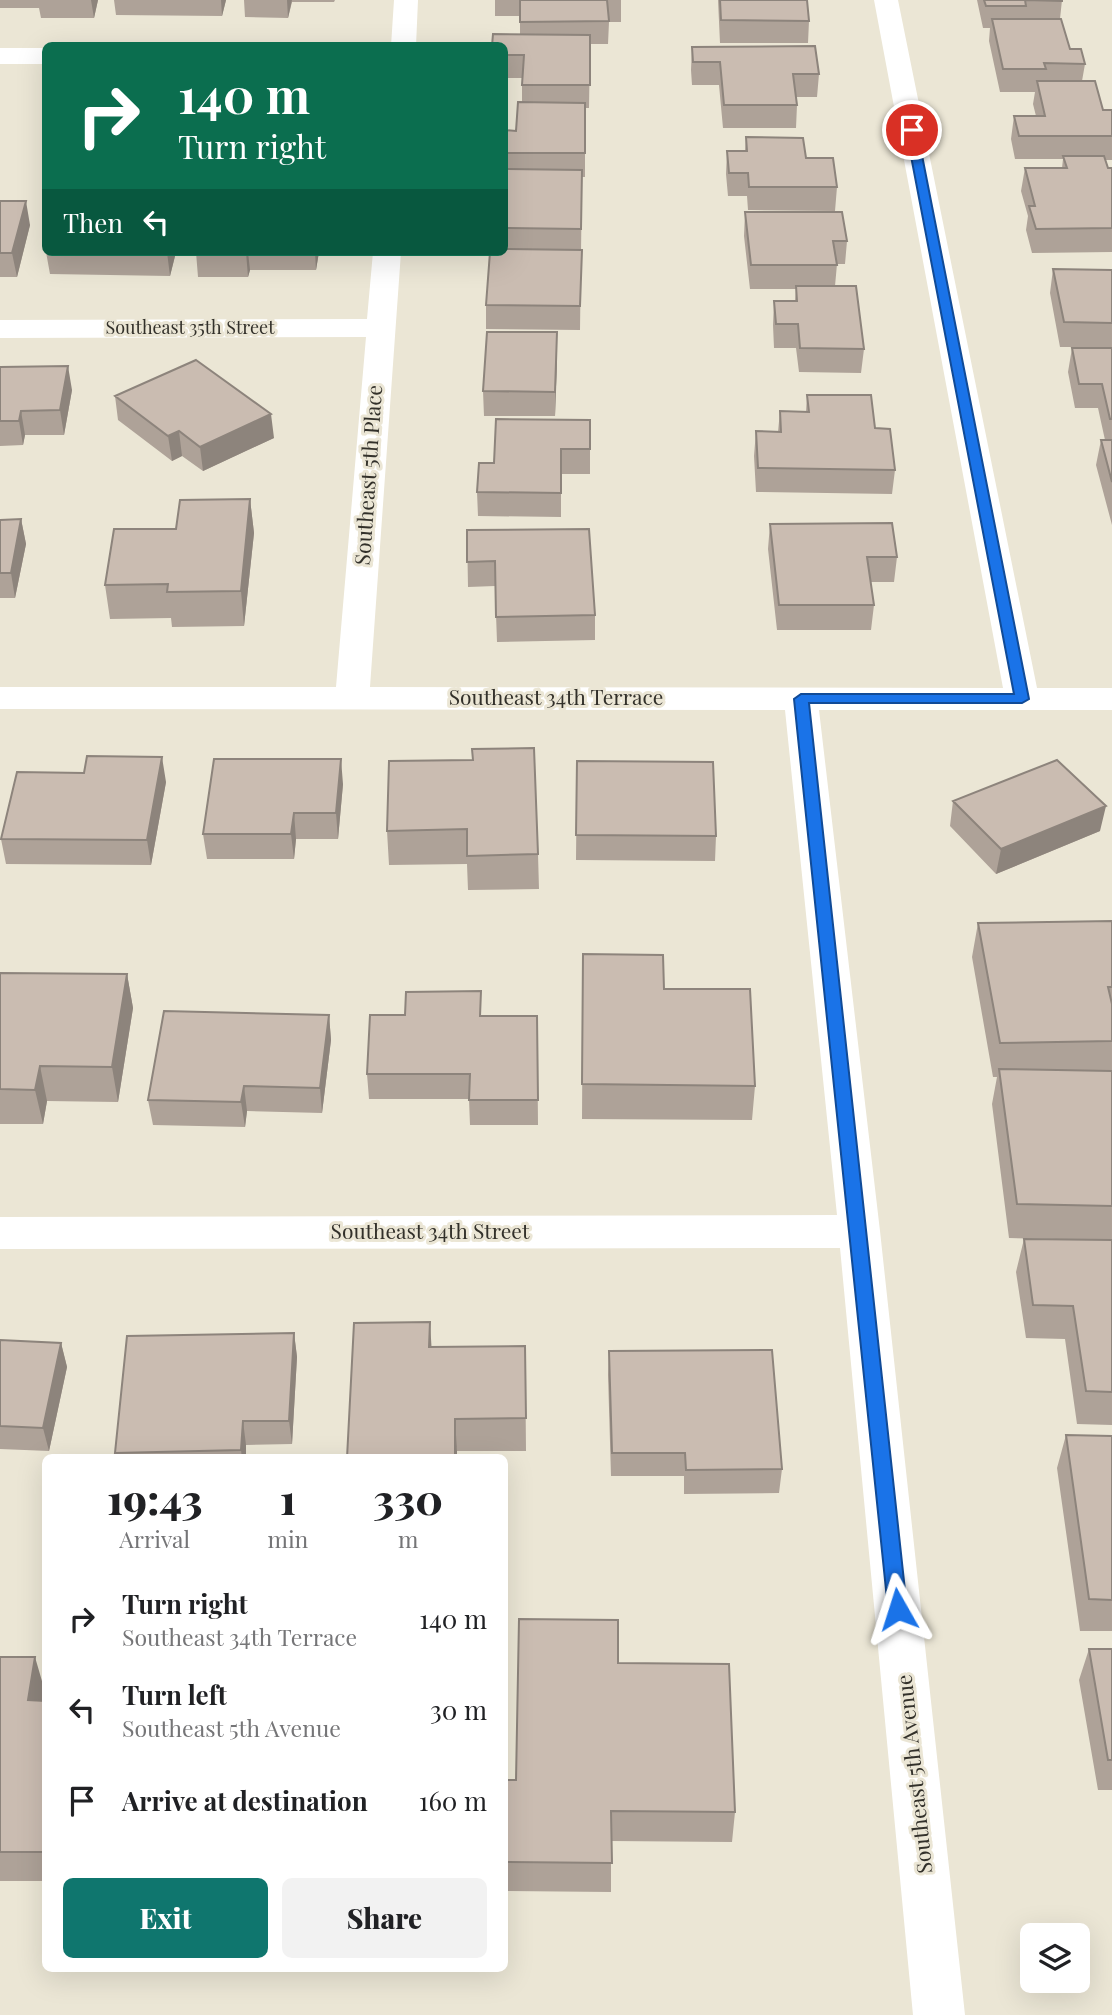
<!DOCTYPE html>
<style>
body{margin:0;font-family:"Playfair Display",serif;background:#f2f2f2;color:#202124;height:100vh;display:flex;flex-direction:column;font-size:26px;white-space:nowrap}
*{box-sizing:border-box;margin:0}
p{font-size:23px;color:#757577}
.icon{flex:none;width:38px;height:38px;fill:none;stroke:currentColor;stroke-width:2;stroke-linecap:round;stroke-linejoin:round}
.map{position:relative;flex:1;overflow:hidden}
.sheet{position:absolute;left:42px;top:1454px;width:466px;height:518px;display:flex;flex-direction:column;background:#fff;border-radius:10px;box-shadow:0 7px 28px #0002}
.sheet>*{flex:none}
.top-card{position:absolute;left:42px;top:42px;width:466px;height:214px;border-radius:10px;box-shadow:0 7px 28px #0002;background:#0b6e4f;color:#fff;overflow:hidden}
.buttons{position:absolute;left:1020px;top:1923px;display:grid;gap:14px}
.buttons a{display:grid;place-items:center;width:70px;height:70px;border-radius:10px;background:#fff;box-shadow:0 7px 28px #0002;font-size:35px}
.pin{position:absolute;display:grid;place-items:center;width:60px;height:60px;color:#fff;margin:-30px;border:4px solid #fff;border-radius:50%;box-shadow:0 2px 7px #0007}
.me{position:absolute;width:77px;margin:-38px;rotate:354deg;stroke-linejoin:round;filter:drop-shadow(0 0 5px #0008)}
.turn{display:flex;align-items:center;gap:24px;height:147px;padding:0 21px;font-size:32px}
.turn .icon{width:91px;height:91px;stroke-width:2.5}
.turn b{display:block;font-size:49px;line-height:60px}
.then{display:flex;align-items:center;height:66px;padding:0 21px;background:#0003;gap:14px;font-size:26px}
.eta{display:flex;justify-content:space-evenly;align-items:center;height:119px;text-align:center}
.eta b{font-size:42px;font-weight:800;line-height:49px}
.primary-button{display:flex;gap:14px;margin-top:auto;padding:14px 21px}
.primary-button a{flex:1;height:80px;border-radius:10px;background:#0f766e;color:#fff;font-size:28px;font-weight:800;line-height:80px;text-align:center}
.primary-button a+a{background:#f2f2f2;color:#202124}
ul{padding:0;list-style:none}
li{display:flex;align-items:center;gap:21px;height:91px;padding:0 21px}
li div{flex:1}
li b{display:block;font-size:26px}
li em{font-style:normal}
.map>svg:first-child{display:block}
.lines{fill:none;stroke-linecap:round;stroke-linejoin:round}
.minor{fill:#fff;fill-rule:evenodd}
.wall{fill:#aea298}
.shaded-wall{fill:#8d847c}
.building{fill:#cabcb1;stroke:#8d847c;stroke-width:2}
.route{fill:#1a73e8;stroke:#114b97;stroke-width:2}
.labels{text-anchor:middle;stroke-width:6;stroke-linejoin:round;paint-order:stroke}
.far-street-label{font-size:18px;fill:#32302a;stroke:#ebe6d5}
.street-label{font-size:21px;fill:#32302a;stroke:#ebe6d5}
</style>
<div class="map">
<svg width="1112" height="2015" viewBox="0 0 1112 2015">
<rect width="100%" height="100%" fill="#ebe6d5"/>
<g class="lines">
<path class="minor" d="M394,0H418L416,46H391Z
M874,0H898L1037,688H1112V710H819L880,1231L965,2015H913L840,1248L0,1249V1217L837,1215L785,710L0,709V687H336L366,337L0,338V320L367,319L373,252H401L370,687L1003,688Z
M0,48H46V64H0Z"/>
</g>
<path class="wall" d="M0,0H98L94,18H41L39,8H0Z
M114,0H226L222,16L116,15Z
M244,0H335L334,2H292L288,18L245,17Z
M495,0H621V22H609L608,44H590L589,108H585V177H582L580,330L486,329V305L504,252V130L516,131L522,102V78H504V46L520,34V16H495Z
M718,0H807L809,21L808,43H720Z
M977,0H1062L1060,19L1070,49L1085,64L1082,81L1103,110H1112V160H1105L1108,168H1112V252L1032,253L1026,230L1028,216L1021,191L1025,168H1062L1063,159H1015L1011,139L1014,116H1036L1033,104L1035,92H1000L989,41L990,28H983Z
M692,47L819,74L817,97H796L797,105L796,128H723L719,85H692L691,70Z
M746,137L806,158L837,187L835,211L748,210L747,196H728L726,174L727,151H745Z
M0,201L30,225L17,277H0Z
M745,212L847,241L845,264H837L835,286L864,349L861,373L799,372L796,348H774L773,325L774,301H795L796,289H750L744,236Z
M46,252H176L170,276L50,274Z
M196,252H319L316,270H250L248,277H198Z
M1053,269L1112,270V347H1060L1050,293Z
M1072,348H1112V525L1096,465L1101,440H1105L1098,408H1075L1068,372Z
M557,357L555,416H484L483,391Z
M0,367L72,390L64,435H25L23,445L0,446Z
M807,395L875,428L895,470L892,494L756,492L754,456L756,431L778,432L780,411L806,412Z
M115,396L274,438L203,471L182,456L172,461L118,420Z
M590,420V474H561V517L478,516L477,492L494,463Z
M250,499L254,533L244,626L172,627L171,618L110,619L105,585Z
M21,519L26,544L15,598H0V520Z
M770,524L897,557L894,582H870L874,605L871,630H777L768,549Z
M467,530L595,615V640L497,642L495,586L468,587Z
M473,760L538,854L539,889L468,890L467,864L389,865L387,831Z
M577,761L716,836L715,861L576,860Z
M166,782L151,865L6,864L1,839Z
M343,784L338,839H296L294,859H207L203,834Z
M953,801L1100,831L996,874L950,826Z
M1112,921V1240L1009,1238L992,1104L997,1077H993L972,957L978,923Z
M583,954L664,989L755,1086L752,1120L582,1119Z
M0,973L127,974L133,1008L118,1102L47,1101L43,1124H0Z
M329,1015L331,1040L322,1113L247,1111L245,1127L153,1125L148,1100Z
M481,1016H537L538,1125H470L469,1099H369L367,1074Z
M1024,1239L1112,1240V1425L1077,1424L1065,1339L1026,1338L1016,1272Z
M294,1333L297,1357L292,1444L246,1445V1458H116L115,1453Z
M0,1340L61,1343L67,1367L49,1451L0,1449Z
M525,1346L526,1451H457L432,1347Z
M609,1351L782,1469L779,1493L684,1494V1476H611L608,1375Z
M1066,1435L1112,1436V1631H1080L1057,1468Z
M1089,1649H1112V1790H1098L1079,1680Z
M0,1657L44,1688L42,1701H46V1881H0Z
M618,1663L735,1812L732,1842L611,1841V1892L504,1891V1780H516Z"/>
<path class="shaded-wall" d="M91,0H98L94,18Z
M221,0H226L222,16Z
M287,0H292L288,18Z
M26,201L30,225L17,277L12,253Z
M167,252H176L170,276Z
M246,252H248L250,270L248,277Z
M315,252H319L316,270Z
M557,332V357L555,416V392Z
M68,366L72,390L64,435L60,410Z
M21,411L25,435L23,445L19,421Z
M271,414L274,438L203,471L200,447Z
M179,431L182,456L172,461L168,436Z
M250,499L254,533L244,626L241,591Z
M21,519L26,544L15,598L11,573Z
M162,757L166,782L151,865L147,840Z
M341,759L343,784L338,839L336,813Z
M1106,806L1100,831L996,874L1001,849Z
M294,813L296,839L294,859L291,834Z
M127,974L133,1008L118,1102L112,1067Z
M329,1015L331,1040L322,1113L320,1088Z
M40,1066L47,1101L43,1124L35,1090Z
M244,1086L247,1111L245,1127L241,1102Z
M430,1322L432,1355L429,1347Z
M294,1333L297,1357L292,1444L289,1421Z
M61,1343L67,1367L49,1451L43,1428Z
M455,1419L457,1451V1458H455Z
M243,1421L246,1445V1458H242L241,1450Z
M35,1657L44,1688L38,1731L28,1700Z"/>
<path class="building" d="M520,0H607L609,21L520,22Z
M720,0H807L809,21L721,20Z
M984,0H1062V1L1025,0L1026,6H986Z
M992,19H1061L1070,49H1081L1085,64L1044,63L1046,69H1003Z
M493,34L590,35V85H522L524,55H504V46H492Z
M815,46L819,74H793L797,105H724L720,62H693L692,47Z
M1037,81H1095L1103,110H1112V136H1019L1014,116H1045Z
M518,102L585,103V153H504V130L516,131Z
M746,137L803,138L806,158H833L837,187H749L748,173H729L727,151H747Z
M1063,156H1104L1108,168H1112V228L1036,229L1029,206H1035L1025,168H1067Z
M504,169L582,170L581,229L504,228Z
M0,201H26L12,253H0Z
M745,212H842L847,241H833L837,265H751Z
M504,249L582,250L580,306L486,305L490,252H504Z
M196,252H246V254L196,253Z
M1053,269L1112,270V323L1064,322Z
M796,286H856L864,349L800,348L798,324H776L774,301H797Z
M487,332H557L555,392L483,391Z
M1072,348H1112V419H1110L1102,384H1079Z
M196,360L271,414L200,447L179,431L168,436L115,396Z
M68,366L60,410L21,411L19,421H0V367Z
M807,395H871L875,428L890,429L895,470L758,468L756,431L781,432L780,411L809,412Z
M496,419L590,420V449H561V493L477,492L479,463H494Z
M1101,440H1112V482Z
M250,499L241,591L167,592L168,584L105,585L114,529H176L180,500Z
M21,519L11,573H0V520Z
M892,523L897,557H867L874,605H779L770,524Z
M589,529L595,615L496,617L495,561L467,562V530Z
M534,748L538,854L467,856V829L387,831L389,761L473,760L472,749Z
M87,756L162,757L147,840L1,839L17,772L84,773Z
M214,759H341L336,813H294L291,834H203Z
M1057,760L1106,806L1001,849L953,801Z
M577,761L713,762L716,836L576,835Z
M1112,921V987H1108L1112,1004V1041L1000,1043L978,923Z
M583,954L663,955L664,989H750L755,1086L582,1084Z
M0,973L127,974L112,1067L40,1066L35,1090L0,1089Z
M481,991L480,1016H537L538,1100H469L470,1074H367L370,1015H405L406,992Z
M164,1011L329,1015L320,1088L244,1086L241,1102L148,1100Z
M999,1069L1112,1071V1206L1017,1204Z
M1024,1239L1112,1240V1392L1086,1391L1073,1306L1033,1305Z
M430,1322L429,1347L525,1346L526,1418L455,1419V1458H347L354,1323Z
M294,1333L289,1421H243L241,1450L115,1453L127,1336Z
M0,1340L61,1343L43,1428L0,1426Z
M772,1350L782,1469L686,1470L685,1453H612L609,1351Z
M1066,1435L1112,1436V1600L1089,1599Z
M519,1619L618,1620V1663L729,1664L735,1812L611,1811L612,1863L504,1862V1780H516Z
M1089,1649H1112V1760H1108Z
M0,1657H35L28,1700L46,1701V1852H0Z"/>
<path class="route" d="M912,127L917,130L1029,699L1022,703H809L907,1609L905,1616L898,1618L891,1616L888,1609L794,699L801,694H1014L906,130Z"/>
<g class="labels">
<g class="far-street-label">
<text x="190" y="334">Southeast 35th Street</text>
</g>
<g class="street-label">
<text transform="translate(369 475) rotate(-86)" y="7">Southeast 5th Place</text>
<text x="556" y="705">Southeast 34th Terrace</text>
<text x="430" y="1239">Southeast 34th Street</text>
<text transform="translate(915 1774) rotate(-96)" y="7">Southeast 5th Avenue</text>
</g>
</g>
</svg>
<div class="buttons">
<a><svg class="icon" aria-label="layers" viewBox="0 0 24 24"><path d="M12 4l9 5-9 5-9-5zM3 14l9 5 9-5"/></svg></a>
</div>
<div class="pin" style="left:912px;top:130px;background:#d93025"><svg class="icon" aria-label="arrive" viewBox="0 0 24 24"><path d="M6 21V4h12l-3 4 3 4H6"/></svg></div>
<svg class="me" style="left:898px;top:1609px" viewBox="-20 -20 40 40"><path d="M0-17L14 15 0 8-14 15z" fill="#1a73e8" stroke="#fff" stroke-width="4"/></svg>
<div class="top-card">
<div class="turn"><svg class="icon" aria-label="right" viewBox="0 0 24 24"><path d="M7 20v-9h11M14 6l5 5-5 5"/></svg><div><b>140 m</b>Turn right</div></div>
<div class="then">Then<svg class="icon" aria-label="left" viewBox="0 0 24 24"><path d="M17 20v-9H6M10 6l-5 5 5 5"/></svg></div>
</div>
<section class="sheet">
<div class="eta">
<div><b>19:43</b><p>Arrival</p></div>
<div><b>1</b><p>min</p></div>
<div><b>330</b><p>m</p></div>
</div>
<ul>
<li><svg class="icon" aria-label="right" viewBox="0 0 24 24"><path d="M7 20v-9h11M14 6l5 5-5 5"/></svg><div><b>Turn right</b><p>Southeast 34th Terrace</p></div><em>140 m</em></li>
<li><svg class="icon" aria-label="left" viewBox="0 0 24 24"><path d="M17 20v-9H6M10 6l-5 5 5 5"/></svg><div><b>Turn left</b><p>Southeast 5th Avenue</p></div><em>30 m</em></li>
<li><svg class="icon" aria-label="arrive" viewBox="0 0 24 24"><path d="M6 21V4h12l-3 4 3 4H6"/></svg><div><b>Arrive at destination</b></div><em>160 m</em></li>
</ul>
<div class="primary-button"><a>Exit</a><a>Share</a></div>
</section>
</div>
